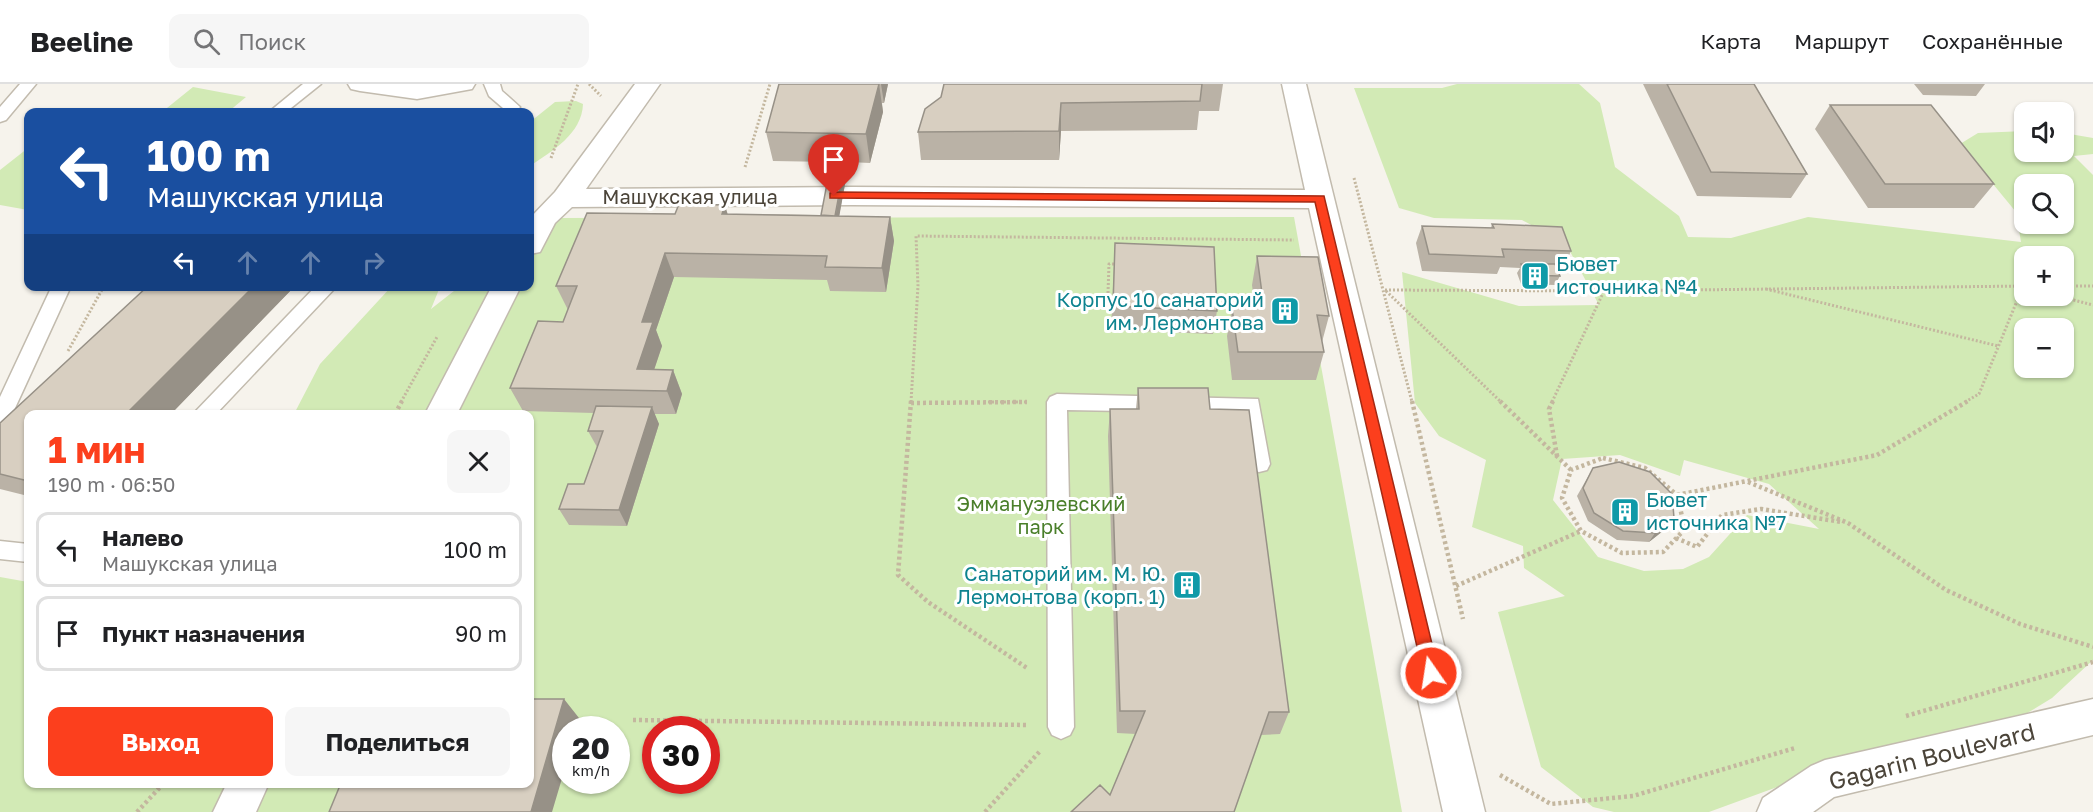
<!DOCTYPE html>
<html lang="ru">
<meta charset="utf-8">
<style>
body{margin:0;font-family:"Golos Text",sans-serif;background:#f6f6f6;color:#202124;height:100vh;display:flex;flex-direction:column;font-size:22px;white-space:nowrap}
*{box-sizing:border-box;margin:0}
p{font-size:20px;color:#757577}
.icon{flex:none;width:33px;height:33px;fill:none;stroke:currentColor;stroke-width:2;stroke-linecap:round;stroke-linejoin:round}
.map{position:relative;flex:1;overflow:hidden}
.details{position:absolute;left:24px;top:326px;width:510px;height:378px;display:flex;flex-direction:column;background:#fff;border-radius:12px;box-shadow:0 2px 4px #0004}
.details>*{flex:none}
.guide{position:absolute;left:24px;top:24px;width:510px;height:183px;border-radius:12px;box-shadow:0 2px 4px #0004;background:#1a4fa0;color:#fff;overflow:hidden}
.tools{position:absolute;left:2014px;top:18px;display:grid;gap:12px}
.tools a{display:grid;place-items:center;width:60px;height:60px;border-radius:12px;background:#fff;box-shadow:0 2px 4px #0004;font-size:30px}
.speed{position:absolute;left:552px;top:632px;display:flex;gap:12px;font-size:30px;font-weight:700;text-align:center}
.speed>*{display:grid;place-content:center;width:78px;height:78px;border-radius:50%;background:#fff;box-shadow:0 2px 4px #0004;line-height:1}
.speed small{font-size:15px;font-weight:400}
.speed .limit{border:9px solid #d22;background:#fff;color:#111}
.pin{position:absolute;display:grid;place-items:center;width:51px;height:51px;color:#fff;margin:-62px -26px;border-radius:50% 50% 50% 0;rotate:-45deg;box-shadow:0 0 6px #0007}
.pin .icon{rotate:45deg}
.me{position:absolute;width:66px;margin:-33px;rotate:347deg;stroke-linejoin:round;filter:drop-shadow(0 0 4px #0008)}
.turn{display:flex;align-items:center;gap:21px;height:126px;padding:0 24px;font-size:27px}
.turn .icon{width:78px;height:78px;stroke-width:2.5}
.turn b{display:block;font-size:42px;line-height:51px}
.lanes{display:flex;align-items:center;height:57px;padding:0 24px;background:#0003;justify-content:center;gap:30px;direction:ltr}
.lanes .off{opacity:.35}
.round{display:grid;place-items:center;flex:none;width:63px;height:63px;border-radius:12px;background:#f6f6f6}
.summary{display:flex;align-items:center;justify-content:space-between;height:102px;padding:0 24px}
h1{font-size:36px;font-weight:700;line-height:45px;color:#fc3f1d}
.primary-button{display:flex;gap:12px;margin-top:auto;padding:12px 24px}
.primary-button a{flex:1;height:69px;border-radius:12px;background:#fc3f1d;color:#fff;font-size:24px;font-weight:700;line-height:69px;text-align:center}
.primary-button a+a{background:#f6f6f6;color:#202124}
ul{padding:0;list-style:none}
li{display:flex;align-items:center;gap:18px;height:75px;margin:0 12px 9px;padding:0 12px;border:3px solid #e0e0e0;border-radius:12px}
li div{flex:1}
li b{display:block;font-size:22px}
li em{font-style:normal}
header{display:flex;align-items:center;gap:36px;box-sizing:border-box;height:84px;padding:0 30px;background:#fff;border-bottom:2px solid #e0e0e0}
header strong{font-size:28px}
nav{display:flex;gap:33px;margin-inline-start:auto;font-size:21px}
.search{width:420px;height:54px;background:#f6f6f6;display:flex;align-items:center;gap:15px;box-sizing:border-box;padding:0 21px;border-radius:12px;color:#757577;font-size:22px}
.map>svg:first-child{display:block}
.green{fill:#d2eab5;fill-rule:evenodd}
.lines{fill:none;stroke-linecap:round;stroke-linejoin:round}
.service-casing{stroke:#c2bbae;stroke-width:3}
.minor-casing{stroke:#c2bbae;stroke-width:3}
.tertiary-casing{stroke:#c2bbae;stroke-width:3}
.path-far1{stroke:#c4b79f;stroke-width:3;stroke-dasharray:2 2;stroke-linecap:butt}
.path{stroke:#c4b79f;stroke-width:4.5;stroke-dasharray:3 3;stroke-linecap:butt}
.service{fill:#fff;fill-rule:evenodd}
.minor{fill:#fff;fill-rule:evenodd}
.tertiary{fill:#fff;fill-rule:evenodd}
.wall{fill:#bab2a6}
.shaded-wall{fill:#979187}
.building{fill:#d8cfc1;stroke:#979187;stroke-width:1.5}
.route{fill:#fc3f1d;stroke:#a42913;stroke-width:1.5}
.labels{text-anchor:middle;stroke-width:6;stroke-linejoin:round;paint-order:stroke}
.street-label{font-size:20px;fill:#4b4439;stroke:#fff}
.culture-label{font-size:20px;fill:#0d838f;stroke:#fff;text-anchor:start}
.park-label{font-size:20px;fill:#4a7f2a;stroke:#fff}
.near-street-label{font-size:24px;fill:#4b4439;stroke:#fff}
</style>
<header>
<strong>Beeline</strong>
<div class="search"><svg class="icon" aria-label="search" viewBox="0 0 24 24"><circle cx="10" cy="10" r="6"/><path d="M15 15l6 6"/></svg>Поиск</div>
<nav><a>Карта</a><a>Маршрут</a><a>Сохранённые</a></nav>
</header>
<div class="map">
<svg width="2093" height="728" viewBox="0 0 2093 728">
<rect width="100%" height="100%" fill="#f6f3ec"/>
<path class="green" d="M1457,0H1579L1600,19L1615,83L1679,132L1688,153L1731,154L1808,133L2021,158L2016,128L1960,60L1978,49L2025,47V68H2064V49L2093,54V70L2074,72L2093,91V576L2052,614L1964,668L1815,689L1709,728H1614L1593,723L1541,683L1498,528L1565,512L1524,484L1523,462L1472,443L1486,376L1439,352L1415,319L1402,188L1519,222L1599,221L1566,160L1522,136L1434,134L1399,124L1354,4H1442ZM2025,100H2064V140H2025ZM2025,172H2064V212H2025ZM2025,244H2064V284H2025ZM1620,371L1680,392L1684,376L1769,400L1819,445L1747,431L1709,473L1683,485L1644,487L1598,473L1553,416L1562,375Z
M193,3L246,13L228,28H162Z
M576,17L583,20C582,50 552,67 530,82V38L555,18Z
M28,64V126L0,121V86Z
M1294,133L1402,728H0V493L28,498V699H530V330H294L320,280L391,203H440L431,225L459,203L530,202V146L544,134ZM566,645H616V696H566ZM656,645H706V696H656Z"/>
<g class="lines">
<g class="service-casing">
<path id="service" d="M20,0H36L6,36L0,38V23Z
M303,0H321L286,28H269Z
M484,0H500L502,7L520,23L516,28H500L503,24L489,12Z
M52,202H71L10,335L7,341L0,343V313Z
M316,202H337L216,330H193Z
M1057,310L1258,315L1270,380L1267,386L1259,388L1251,386L1242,329L1067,326L1074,643L1070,651L1061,655L1052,651L1048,643L1047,318L1050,313Z
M0,457L28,460V478L0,475Z"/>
</g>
<g class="minor-casing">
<path id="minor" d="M348,0H475L472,5L417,15L360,7L351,5Z
M635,0H660L586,105L851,103L1305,106L1282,0H1306L1485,728H1443L1309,124L851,121L572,123L555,139L540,168L530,170V134L555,108Z
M492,202H521L457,330H425Z
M227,699H269L256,728H213Z"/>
</g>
<g class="tertiary-casing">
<path id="tertiary" d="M2093,615V651L1834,713L1813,728H1757L1763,714L1811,682L1825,676Z"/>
</g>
<path class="path-far1" d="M589,0L601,12
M551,74L578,0
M745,83L770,0
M1354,94L1412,318
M2064,202H2093
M1766,205L1998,262
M1385,206L1604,207L2025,202
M1386,207L1501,318
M1108,209L1109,180H1117
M2058,212L2093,221
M68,267L104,202
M401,318L437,253
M911,318L918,202L916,152L1294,156
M984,318H1027
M1552,318L1604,207
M1965,318L1979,310L2023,202"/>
<path class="path" d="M911,317L898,491L928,518L1027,584
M1412,317L1463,535
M1500,317L1571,386
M1553,317L1549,325L1557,372
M911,319L1027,318
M395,330L402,317
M1603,374L1645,384L1677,411L1685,445L1663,468L1622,469L1581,447L1562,414L1571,386Z
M1748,398L1848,439L1946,506L2020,540L2093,563
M1677,411L1877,371L1968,317
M1676,454L1697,463L1722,431L1761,425L1841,438
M1456,502L1581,447
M1906,632L2093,578
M633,636L1027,641
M1500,691L1551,720L1633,712L1795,664
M137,728L164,699
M985,728L1041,666"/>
<use href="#service" class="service"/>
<use href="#minor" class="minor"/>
<use href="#tertiary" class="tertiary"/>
</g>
<path class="wall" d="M779,0H888L884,19H882L883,28L870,79L849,78L839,132L890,133L894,157L886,208L830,207L827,196L674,193L656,246L662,262L654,286H673L682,310L676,330H654L659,340L627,442L569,441L559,425L584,400L597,363L588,347L594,329L523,327L510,304L563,238L568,226L556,202L675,130H727L821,131L831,78L773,77L766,48Z
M944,0H1223L1219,27H1199L1197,46L1061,47L1059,76H921L918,48L941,13Z
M1643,0H1754L1807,90L1791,114L1697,112Z
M1914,0H1985L1976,12L1923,11Z
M1830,21L1994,100L1974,124H1868L1815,45Z
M1492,140L1571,167L1563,185H1557L1560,192L1555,201L1521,200L1517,189L1520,184L1500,183L1497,190L1422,187L1416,159L1422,142L1491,144Z
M1115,159L1217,227L1213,250L1111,246Z
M1257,172L1329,232L1322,258L1324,268L1316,296H1232L1227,252L1232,224H1255L1252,201Z
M148,202H295L171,330H28V412L0,405V339Z
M1138,304L1210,325L1289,628L1280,650L1261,651L1110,711L1136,650L1117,649L1108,352L1110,325H1136Z
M1593,384L1668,443L1649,458L1617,456L1588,437L1577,412Z"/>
<path class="shaded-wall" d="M879,0L883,28L870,79L866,50Z
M881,0H888L884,19Z
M1061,19V47L1059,76V47Z
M847,68L849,78L835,156L833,146Z
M725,121L732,145L722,130Z
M890,133L894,157L886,208L882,184Z
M665,169L674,193L656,246L662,262L647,307L637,285L642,238Z
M254,202H295L171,330H126Z
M673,286L682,310L676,330L667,307Z
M652,323L659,340L627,442L619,426Z
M1674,434L1668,443L1649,458L1655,449Z
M564,615L579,634L576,645H566V681L552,728H531Z"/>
<path class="building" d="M779,0H879L866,50L766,48Z
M944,0H1202L1200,17L1061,19L1059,47L918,48L925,25L941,13Z
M1667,0H1754L1807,90L1711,88Z
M1830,21H1931L1994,100H1885Z
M833,68H847L835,132L821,131Z
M679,120L725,121L722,130L890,133L882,184L825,183L827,172L665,169L642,238H653L637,285L673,286L667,307L510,304L538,237L563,238L577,202H556L587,129L675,130Z
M1492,140L1562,143L1571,167L1502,165L1504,173L1429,170L1422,142L1494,144Z
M1115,159L1214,163L1217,227L1113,222Z
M1257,172L1318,173L1329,232L1317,231L1324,268H1238L1232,224H1264Z
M1521,180H1555L1560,192L1525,191Z
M148,202H254L126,330H28V397L0,390V339Z
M1138,304H1208L1210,325L1249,326L1289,628H1269L1234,728H1071L1100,701L1110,711L1145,627H1120L1110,325H1139Z
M596,322L652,323L619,426L559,425L568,400H584L603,347H588Z
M1619,378L1650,388L1672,410L1674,434L1655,449L1623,447L1594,429L1583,404L1593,384Z
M530,615H564L531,728H329L341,699H530Z"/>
<path class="route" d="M834,108L1324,112L1439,589L1437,594L1431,596L1426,594L1423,589L1315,118L830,114V109Z"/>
<defs>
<g id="building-square" transform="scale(1.5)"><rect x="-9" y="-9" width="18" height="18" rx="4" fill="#0f9aa8" stroke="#fff"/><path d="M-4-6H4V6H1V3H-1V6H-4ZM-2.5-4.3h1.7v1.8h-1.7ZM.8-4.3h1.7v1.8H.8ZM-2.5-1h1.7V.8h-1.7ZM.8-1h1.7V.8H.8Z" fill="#fff"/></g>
</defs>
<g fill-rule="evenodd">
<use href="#building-square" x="1535" y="192"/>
<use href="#building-square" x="1285" y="227"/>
<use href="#building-square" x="1625" y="428"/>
<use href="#building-square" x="1187" y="501"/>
</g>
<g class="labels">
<g class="street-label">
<text x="690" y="120">Машукская улица</text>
</g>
<g class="culture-label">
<text x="1556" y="187">Бювет<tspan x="1556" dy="23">источника №4</tspan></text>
<text x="1264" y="223" text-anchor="end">Корпус 10 санаторий<tspan x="1264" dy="23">им. Лермонтова</tspan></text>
<text x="1646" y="423">Бювет<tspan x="1646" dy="23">источника №7</tspan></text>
<text x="1166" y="497" text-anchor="end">Санаторий им. М. Ю.<tspan x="1166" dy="23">Лермонтова (корп. 1)</tspan></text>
</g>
<g class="park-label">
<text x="1041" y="427">Эммануэлевский<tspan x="1041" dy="23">парк</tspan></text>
</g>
<g class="near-street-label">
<text transform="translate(1932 673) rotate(-14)" y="8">Gagarin Boulevard</text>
</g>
</g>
</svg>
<div class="tools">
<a><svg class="icon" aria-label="sound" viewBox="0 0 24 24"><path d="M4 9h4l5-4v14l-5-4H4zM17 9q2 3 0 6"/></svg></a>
<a><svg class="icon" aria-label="search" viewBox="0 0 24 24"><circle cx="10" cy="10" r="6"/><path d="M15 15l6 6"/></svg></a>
<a>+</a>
<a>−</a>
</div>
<div class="speed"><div>20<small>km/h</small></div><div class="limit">30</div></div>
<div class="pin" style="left:834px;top:112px;background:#d93025"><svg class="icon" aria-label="arrive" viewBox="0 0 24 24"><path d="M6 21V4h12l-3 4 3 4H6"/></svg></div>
<svg class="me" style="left:1431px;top:589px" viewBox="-20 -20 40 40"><circle r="17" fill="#fc3f1d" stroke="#fff" stroke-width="3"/><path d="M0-11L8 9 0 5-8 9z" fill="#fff"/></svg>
<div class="guide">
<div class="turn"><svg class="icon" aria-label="left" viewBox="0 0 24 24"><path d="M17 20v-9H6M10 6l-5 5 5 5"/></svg><div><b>100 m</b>Машукская улица</div></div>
<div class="lanes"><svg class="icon" aria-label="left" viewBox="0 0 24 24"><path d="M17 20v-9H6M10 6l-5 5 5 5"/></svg><svg class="icon off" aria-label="ahead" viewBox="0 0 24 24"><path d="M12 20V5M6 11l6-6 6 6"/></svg><svg class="icon off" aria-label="ahead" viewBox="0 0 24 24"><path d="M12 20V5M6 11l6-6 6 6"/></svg><svg class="icon off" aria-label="right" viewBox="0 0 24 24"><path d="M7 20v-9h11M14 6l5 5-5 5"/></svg></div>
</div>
<section class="details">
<div class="summary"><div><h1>1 мин</h1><p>190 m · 06:50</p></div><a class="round"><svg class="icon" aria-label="close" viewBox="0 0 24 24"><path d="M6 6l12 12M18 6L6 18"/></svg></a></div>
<ul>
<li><svg class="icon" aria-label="left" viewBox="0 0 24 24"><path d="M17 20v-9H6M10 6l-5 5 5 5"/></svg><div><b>Налево</b><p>Машукская улица</p></div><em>100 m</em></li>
<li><svg class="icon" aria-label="arrive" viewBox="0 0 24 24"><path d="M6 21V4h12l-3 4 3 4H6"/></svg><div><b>Пункт назначения</b></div><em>90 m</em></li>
</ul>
<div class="primary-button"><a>Выход</a><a>Поделиться</a></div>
</section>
</div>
